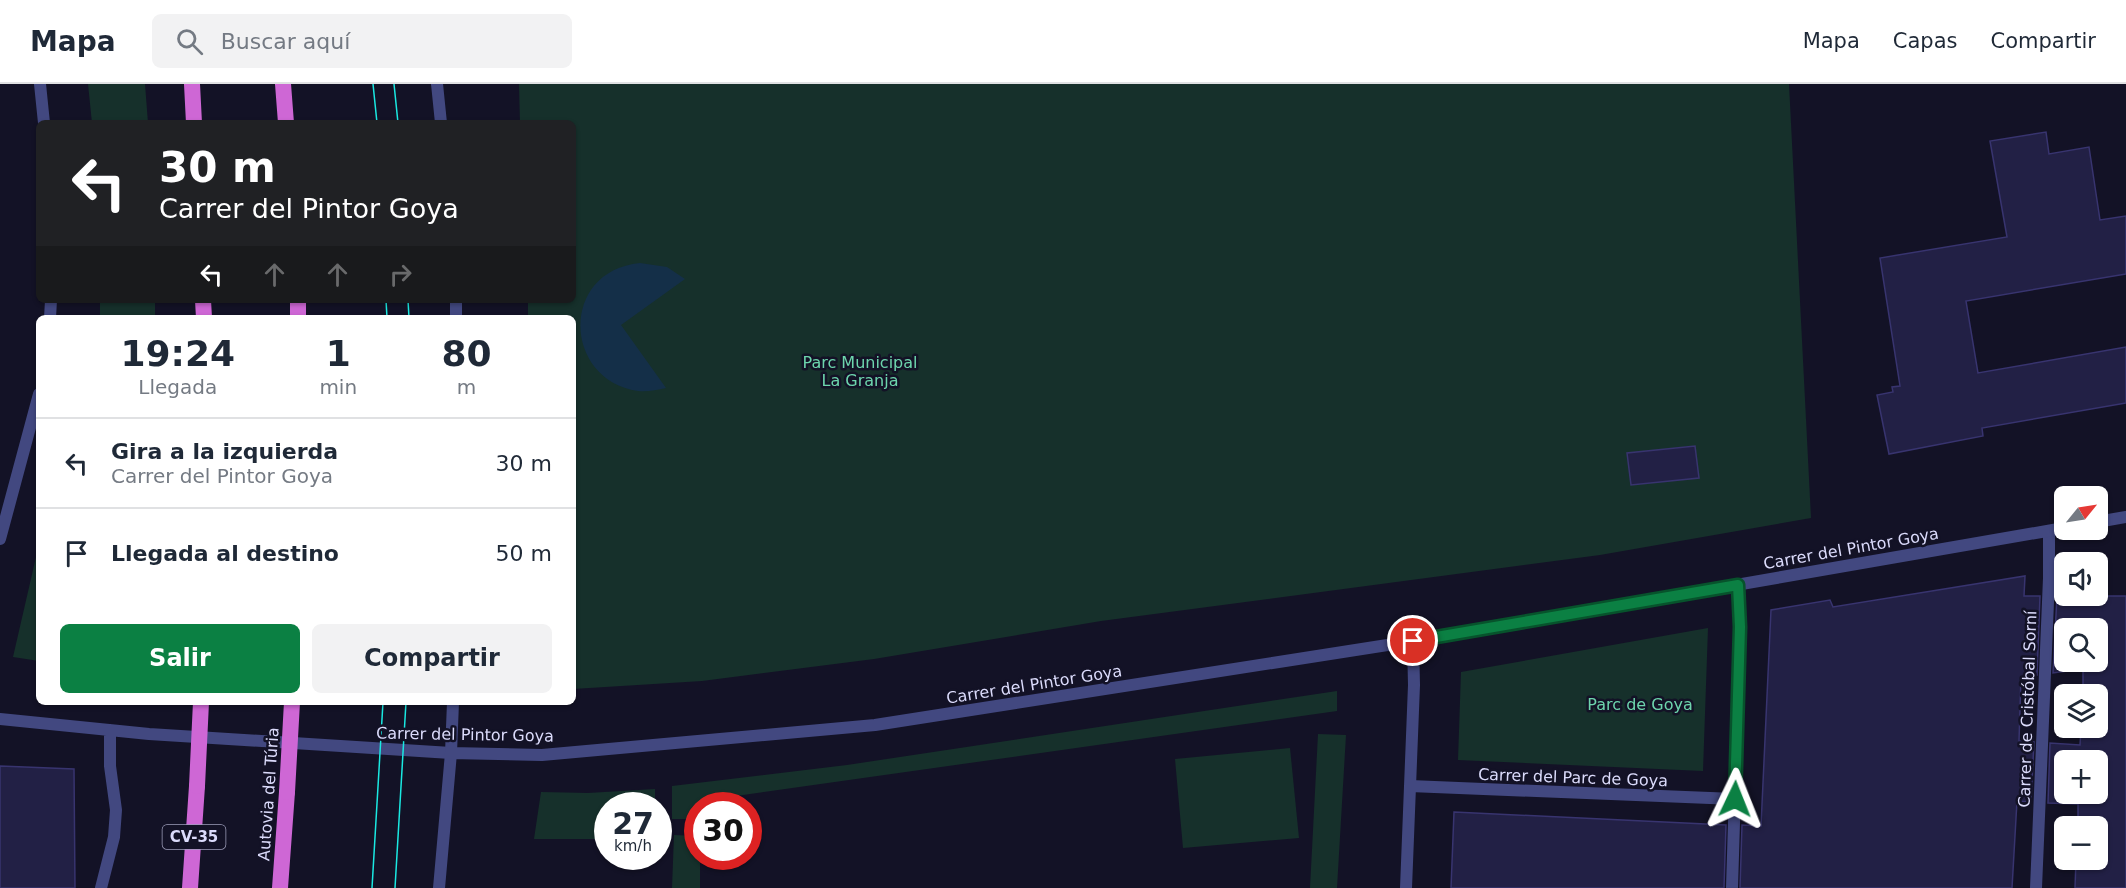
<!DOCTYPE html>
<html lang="es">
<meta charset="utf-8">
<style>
body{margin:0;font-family:"DejaVu Sans",sans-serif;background:#f2f2f3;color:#1f2937;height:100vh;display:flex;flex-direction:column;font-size:22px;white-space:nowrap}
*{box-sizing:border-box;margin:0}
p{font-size:20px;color:#747a83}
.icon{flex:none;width:33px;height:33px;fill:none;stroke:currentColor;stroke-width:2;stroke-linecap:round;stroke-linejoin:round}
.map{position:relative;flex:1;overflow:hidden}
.side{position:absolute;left:36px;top:231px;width:540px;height:390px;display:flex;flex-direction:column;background:#fff;border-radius:9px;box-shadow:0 2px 4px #0004}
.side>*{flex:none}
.top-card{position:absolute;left:36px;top:36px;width:540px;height:183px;border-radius:9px;box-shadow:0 2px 4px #0004;background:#202124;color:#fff;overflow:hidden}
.needle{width:39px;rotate:60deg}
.tools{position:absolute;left:2054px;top:402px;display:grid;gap:12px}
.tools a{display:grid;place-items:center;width:54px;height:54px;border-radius:9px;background:#fff;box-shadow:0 2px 4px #0004;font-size:30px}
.speed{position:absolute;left:594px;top:708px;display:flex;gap:12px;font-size:30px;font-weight:700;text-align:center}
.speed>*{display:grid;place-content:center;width:78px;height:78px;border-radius:50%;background:#fff;box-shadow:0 2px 4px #0004;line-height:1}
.speed small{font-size:15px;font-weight:400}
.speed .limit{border:9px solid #d22;background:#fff;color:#111}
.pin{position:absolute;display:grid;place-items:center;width:51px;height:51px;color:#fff;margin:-26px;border:3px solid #fff;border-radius:50%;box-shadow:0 2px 6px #0007}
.me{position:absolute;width:66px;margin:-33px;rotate:2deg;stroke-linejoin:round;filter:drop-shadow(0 0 4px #0008)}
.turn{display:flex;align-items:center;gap:21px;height:126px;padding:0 24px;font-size:27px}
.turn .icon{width:78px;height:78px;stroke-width:2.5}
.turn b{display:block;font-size:42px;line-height:51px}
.lanes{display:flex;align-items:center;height:57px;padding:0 24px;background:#0003;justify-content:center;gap:30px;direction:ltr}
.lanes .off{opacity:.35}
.eta{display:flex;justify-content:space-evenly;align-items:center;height:102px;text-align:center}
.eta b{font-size:36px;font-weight:600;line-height:42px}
.primary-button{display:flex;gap:12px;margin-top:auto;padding:12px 24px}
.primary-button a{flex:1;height:69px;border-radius:9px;background:#0b8043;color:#fff;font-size:24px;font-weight:600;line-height:69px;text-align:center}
.primary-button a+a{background:#f2f2f3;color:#1f2937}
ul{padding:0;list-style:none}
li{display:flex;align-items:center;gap:18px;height:90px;padding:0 24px;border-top:2px solid #e0e1e3}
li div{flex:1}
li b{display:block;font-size:22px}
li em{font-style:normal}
header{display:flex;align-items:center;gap:36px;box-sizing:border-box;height:84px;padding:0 30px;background:#fff;border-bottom:2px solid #e0e1e3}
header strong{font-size:28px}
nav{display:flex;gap:33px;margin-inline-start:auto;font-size:21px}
.search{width:420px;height:54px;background:#f2f2f3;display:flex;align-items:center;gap:15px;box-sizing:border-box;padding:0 21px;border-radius:9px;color:#747a83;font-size:22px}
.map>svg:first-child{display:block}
.green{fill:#16302b}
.water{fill:#142f48}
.building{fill:#222045;stroke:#38346f;stroke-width:1.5;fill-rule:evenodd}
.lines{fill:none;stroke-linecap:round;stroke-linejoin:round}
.minor{stroke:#424880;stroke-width:12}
.tertiary{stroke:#424880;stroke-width:12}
.trunk{stroke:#ce67d5;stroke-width:16}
.tram{stroke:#1ae9e2;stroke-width:1.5}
.trunk-bridge{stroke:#ce67d5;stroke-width:16}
.route-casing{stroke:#07532c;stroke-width:15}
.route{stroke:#0b8043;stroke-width:10}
.labels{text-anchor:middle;stroke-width:5;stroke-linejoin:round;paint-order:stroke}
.shield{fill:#131226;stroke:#9f9fbb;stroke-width:1.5}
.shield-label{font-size:15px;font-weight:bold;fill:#dbdbfb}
.park-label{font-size:16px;fill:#6dd5ad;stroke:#131226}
.street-label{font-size:16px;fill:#dbdbfb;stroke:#131226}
</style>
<header>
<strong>Mapa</strong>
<div class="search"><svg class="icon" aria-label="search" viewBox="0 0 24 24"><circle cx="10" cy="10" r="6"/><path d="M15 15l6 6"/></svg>Buscar aquí</div>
<nav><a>Mapa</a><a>Capas</a><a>Compartir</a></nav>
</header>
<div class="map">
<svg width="2126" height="804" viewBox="0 0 2126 804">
<rect width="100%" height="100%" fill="#131226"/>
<path class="green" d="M88,0H145L148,39H92Z
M519,0H1789L1811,434L1600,471L1101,537L874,575L702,597L573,605V234H528V216H573V39H520Z
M100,216H155V234H100Z
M36,473H39V577L13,573Z
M1708,544L1703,687L1458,676L1461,588Z
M1337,607V627L701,717L700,721L698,722L697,735H672V702L847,681Z
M1318,650L1346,651L1337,804H1310Z
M1290,664L1299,754L1183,764L1175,675Z
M655,705V715L648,721L608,722L607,755H534L541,708L588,709Z
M674,751L697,752L698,772L700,773V804H672Z"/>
<path class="water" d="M640,179L667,183L685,195L621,241L666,304C657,306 647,308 638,307C563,296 559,187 640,179Z"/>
<path class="building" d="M2046,48L2049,70L2089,63L2100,136L2126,132V190L1966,217L1978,289L2126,263V319L1982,344L1983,352L1889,370L1877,311L1893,308L1892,303L1900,302L1880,174L2007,153L1990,57Z
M1695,362L1699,394L1631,401L1627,369Z
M2025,492L2024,512H2040L2037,591L2021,593L2019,657L2034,658L2031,718L2017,717L2012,804H1740L1742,741L1761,742L1771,526L1830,516L1833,523Z
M2057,512H2126V804H2075L2076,776H2097V742H2078V720L2048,719L2050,659L2080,661L2081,644H2097V610H2083V585L2053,589ZM2064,544H2097V578H2064ZM2064,676H2097V710H2064Z
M0,682L74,685L75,804H0Z
M1454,728L1726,741L1724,804H1451Z"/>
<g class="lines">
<path class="minor" d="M40,0L44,39
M50,234L51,216
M0,455L39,310
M0,635L149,650L451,669
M1410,702L1735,715
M101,804L114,753L116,726L110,682V646
M1406,804L1414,601L1413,557
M1732,804L1740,543L1739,501
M2036,804L2049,494V447"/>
<path class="tertiary" d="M437,0L441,39
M456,216V234
M2097,438L2126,433
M451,669L542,671L875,641L1413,557L2064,444
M439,804L451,669L453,618"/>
<path class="trunk" d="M192,0L194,39
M283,0L286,39
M203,216L204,234
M298,216V234
M190,804L197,702
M280,804L287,708"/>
<path class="tram" d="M373,0L377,39
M394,0L398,39
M386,216L387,234
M408,216L409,234
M372,804L383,618
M395,804L406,618"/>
<path class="trunk-bridge" d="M197,702L201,618
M287,708L292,618"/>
</g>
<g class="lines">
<g class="route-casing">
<path id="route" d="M1413,557L1738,501L1740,543L1735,715"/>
</g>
<use href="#route" class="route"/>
</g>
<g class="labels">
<rect class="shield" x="162.5" y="741" width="63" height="24" rx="4.5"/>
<g class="shield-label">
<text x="194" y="758">CV-35</text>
</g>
<g class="park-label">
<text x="860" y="284">Parc Municipal<tspan x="860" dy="18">La Granja</tspan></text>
<text x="1640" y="626">Parc de Goya</text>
</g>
<g class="street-label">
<text transform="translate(1851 464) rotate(-10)" y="6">Carrer del Pintor Goya</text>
<text transform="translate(1034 600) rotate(-9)" y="6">Carrer del Pintor Goya</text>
<text transform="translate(2027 625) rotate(-88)" y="6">Carrer de Cristóbal Sorní</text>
<text transform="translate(465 650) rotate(1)" y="6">Carrer del Pintor Goya</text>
<text transform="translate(1573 693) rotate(2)" y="6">Carrer del Parc de Goya</text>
<text transform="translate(268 710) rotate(-86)" y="6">Autovia del Túria</text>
</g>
</g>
</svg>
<div class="tools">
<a><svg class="needle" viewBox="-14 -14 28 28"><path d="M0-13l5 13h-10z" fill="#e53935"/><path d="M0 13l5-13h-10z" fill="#747a83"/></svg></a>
<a><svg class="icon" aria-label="sound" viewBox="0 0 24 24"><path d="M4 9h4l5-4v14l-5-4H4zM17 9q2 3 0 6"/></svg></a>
<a><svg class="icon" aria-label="search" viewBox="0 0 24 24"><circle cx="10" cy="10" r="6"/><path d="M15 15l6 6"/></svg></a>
<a><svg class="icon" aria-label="layers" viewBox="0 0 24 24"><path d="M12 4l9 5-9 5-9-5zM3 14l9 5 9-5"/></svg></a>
<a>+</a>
<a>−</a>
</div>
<div class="speed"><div>27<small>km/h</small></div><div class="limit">30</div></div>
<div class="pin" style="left:1413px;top:557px;background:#d93025"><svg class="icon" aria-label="arrive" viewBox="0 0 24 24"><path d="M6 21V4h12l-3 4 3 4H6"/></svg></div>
<svg class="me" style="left:1735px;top:715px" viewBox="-20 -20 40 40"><path d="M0-17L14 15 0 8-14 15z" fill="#0b8043" stroke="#fff" stroke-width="4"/></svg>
<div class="top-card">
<div class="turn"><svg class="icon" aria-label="left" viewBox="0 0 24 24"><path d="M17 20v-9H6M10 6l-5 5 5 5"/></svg><div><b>30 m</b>Carrer del Pintor Goya</div></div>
<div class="lanes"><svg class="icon" aria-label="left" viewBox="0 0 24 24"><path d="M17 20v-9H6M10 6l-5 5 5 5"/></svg><svg class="icon off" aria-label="ahead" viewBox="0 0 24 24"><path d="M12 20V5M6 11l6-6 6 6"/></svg><svg class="icon off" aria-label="ahead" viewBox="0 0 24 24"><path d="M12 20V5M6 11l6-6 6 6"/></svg><svg class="icon off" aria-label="right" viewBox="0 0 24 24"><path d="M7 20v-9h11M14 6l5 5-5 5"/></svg></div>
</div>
<section class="side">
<div class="eta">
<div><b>19:24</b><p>Llegada</p></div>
<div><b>1</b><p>min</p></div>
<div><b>80</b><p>m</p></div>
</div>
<ul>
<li><svg class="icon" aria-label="left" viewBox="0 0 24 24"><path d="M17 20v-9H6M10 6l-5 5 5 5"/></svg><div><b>Gira a la izquierda</b><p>Carrer del Pintor Goya</p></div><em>30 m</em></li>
<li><svg class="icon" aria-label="arrive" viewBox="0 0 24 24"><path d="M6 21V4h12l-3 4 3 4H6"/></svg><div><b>Llegada al destino</b></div><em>50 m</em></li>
</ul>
<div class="primary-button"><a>Salir</a><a>Compartir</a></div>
</section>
</div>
